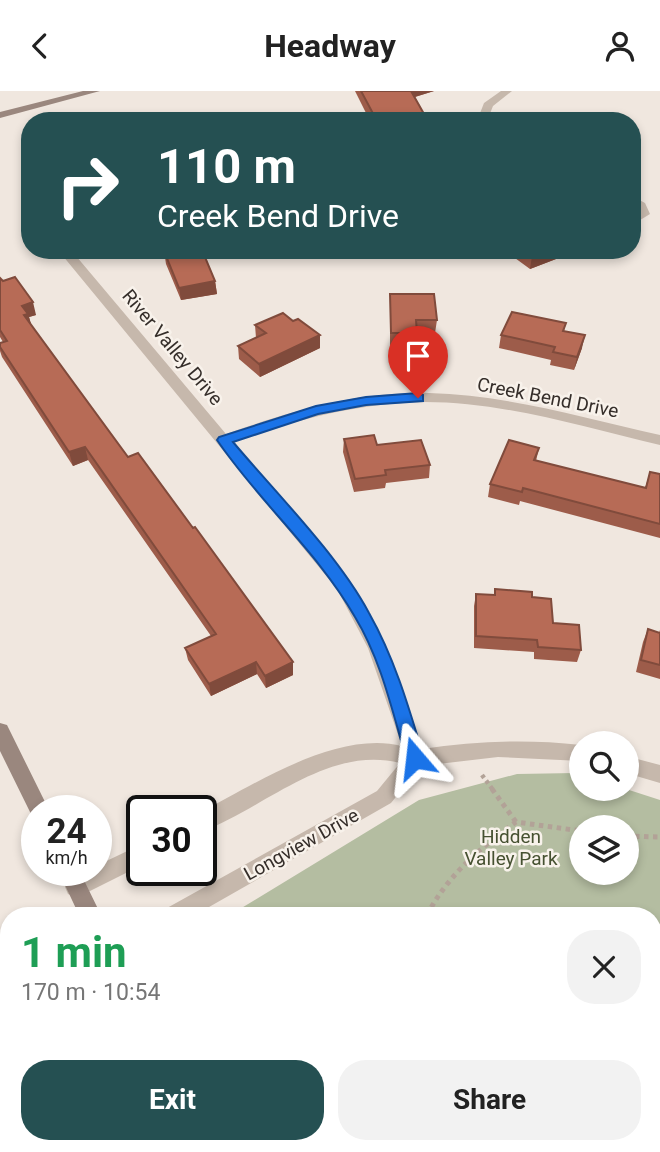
<!DOCTYPE html>
<meta charset="utf-8">
<style>
body{margin:0;font-family:Roboto,sans-serif;background:#f2f2f2;color:#222;height:100vh;display:flex;flex-direction:column;font-size:26px;white-space:nowrap}
*{box-sizing:border-box;margin:0}
p{font-size:23px;color:#767676}
.icon{flex:none;width:38px;height:38px;fill:none;stroke:currentColor;stroke-width:2;stroke-linecap:round;stroke-linejoin:round}
.map{position:relative;flex:1;overflow:hidden}
.drawer{position:absolute;left:0px;top:816px;width:662px;height:247px;display:flex;flex-direction:column;background:#fff;border-radius:28px 28px 0 0;box-shadow:0 4px 10px #0003}
.drawer>*{flex:none}
.banner{position:absolute;left:21px;top:21px;width:620px;height:147px;border-radius:28px;box-shadow:0 4px 10px #0003;background:#255052;color:#fff;overflow:hidden}
.buttons{position:absolute;left:569px;top:640px;display:grid;gap:14px}
.buttons a{display:grid;place-items:center;width:70px;height:70px;border-radius:50%;background:#fff;box-shadow:0 4px 10px #0003;font-size:35px}
.speed{position:absolute;left:21px;top:704px;display:flex;gap:14px;font-size:35px;font-weight:700;text-align:center}
.speed>*{display:grid;place-content:center;width:91px;height:91px;border-radius:50%;background:#fff;box-shadow:0 4px 10px #0003;line-height:1}
.speed small{font-size:18px;font-weight:400}
.speed .limit{border:4px solid #111;border-radius:10px;background:#fff;color:#111}
.pin{position:absolute;display:grid;place-items:center;width:60px;height:60px;color:#fff;margin:-72px -30px;border-radius:50% 50% 50% 0;rotate:-45deg;box-shadow:0 0 7px #0007}
.pin .icon{rotate:45deg}
.me{position:absolute;width:77px;margin:-38px;rotate:343deg;stroke-linejoin:round;filter:drop-shadow(0 0 5px #0008)}
.turn{display:flex;align-items:center;gap:24px;height:147px;padding:0 21px;font-size:32px}
.turn .icon{width:91px;height:91px;stroke-width:2.5}
.turn b{display:block;font-size:49px;line-height:60px}
.round{display:grid;place-items:center;flex:none;width:74px;height:74px;border-radius:28px;background:#f2f2f2}
.head{display:flex;align-items:center;justify-content:space-between;height:119px;padding:0 21px}
h1{font-size:42px;font-weight:700;line-height:52px;color:#1e9e55}
.primary-button{display:flex;gap:14px;margin-top:auto;padding:14px 21px}
.primary-button a{flex:1;height:80px;border-radius:28px;background:#255052;color:#fff;font-size:28px;font-weight:700;line-height:80px;text-align:center}
.primary-button a+a{background:#f2f2f2;color:#222}
header{display:flex;justify-content:space-between;align-items:center;height:91px;padding:0 21px;background:#fff;font-size:32px;font-weight:700}
.map>svg:first-child{display:block}
.green{fill:#b4bda1;fill-rule:evenodd}
.water{fill:#82a8a9}
.lines{fill:none;stroke-linecap:round;stroke-linejoin:round}
.path-far1{stroke:#b2a297;stroke-width:4.5;stroke-dasharray:3.5 3.5;stroke-linecap:butt}
.path{stroke:#b2a297;stroke-width:5;stroke-dasharray:4.5 4.5;stroke-linecap:butt}
.street{fill:#c6b8ac;fill-rule:evenodd}
.secondary{fill:#9a877e;fill-rule:evenodd}
.wall{fill:#9d5c4a}
.shaded-wall{fill:#804b3c}
.building{fill:#b76b56;stroke:#804b3c;stroke-width:2}
.route{fill:#1a73e8;stroke:#114b97;stroke-width:2}
.labels{text-anchor:middle;stroke-width:5;stroke-linejoin:round;paint-order:stroke}
.street-label{font-size:19px;fill:#352e2a;stroke:#f8f2eb}
.park-label{font-size:19px;fill:#465131;stroke:#f8f2eb}
</style>
<header><svg class="icon" aria-label="back" viewBox="0 0 24 24"><path d="M15 5l-7 7 7 7"/></svg>Headway<svg class="icon" aria-label="person" viewBox="0 0 24 24"><circle cx="12" cy="8" r="4"/><path d="M4 21q1-7 8-7t8 7"/></svg></header>
<div class="map">
<svg width="660" height="1061" viewBox="0 0 660 1061">
<rect width="100%" height="100%" fill="#f0e7df"/>
<path class="green" d="M575,682L581,684V698H626L660,709V1061H341L337,1054H653V824H230L419,709L517,683ZM581,737H626V782H581Z"/>
<path class="water" d="M653,987L660,990V1061H463L467,1054H653Z"/>
<g class="lines">
<path class="path-far1" d="M482,684L493,699"/>
<path class="path" d="M492,698L516,731
M626,745L660,746
M427,824C448,784 480,757 516,731L581,740"/>
<path class="street" d="M501,0H512L493,15L487,30H477L484,12Z
M632,105L645,112L650,123L632,134V125L638,122L632,113Z
M58,159H71L226,343C291,320 360,300 429,302C508,304 584,327 660,344V354C583,336 504,311 425,311C358,312 295,329 233,351L349,488L386,557L422,658C475,650 527,648 581,654V670L498,666L421,675L391,712L195,824H164L167,817L377,700L400,672C327,654 265,717 201,741V721C257,692 337,639 402,655L368,557L337,498Z
M626,665L660,674V692L626,682Z
M142,753V774L84,803L76,806L68,803L65,796L68,789L89,779H96V775Z"/>
<path class="secondary" d="M83,0H100L0,27V21Z
M0,632L7,634L49,719H37V727L32,725L0,660Z
M58,779H79L101,824H79Z
M190,1054H215L219,1061H192Z"/>
</g>
<path class="wall" d="M355,0H434L415,6L428,30H370Z
M504,159H557L556,168L530,178Z
M164,160L215,190L217,203L181,209L166,173Z
M0,187L36,224L29,226L31,234L128,366L293,571V584L266,597L257,583L211,605L188,569L185,557L211,545L88,369L73,375L2,266L0,260V252L3,251L0,246Z
M390,203L437,229L435,242H417L416,255H390Z
M566,232L564,240L582,257L574,279L550,274L551,269L499,257L501,244Z
M255,234L320,257L260,286L239,268L238,255L256,247Z
M344,348L377,354L430,374L429,387L386,392L385,397L354,401L343,361Z
M539,357L536,370L645,397L650,381L660,383V447L520,410L519,414L488,406L490,393Z
M495,498L532,506L553,532L581,559L577,571L534,568V561L474,557V515L476,503L494,504Z
M648,538L659,542L660,539V588L636,581L643,551Z"/>
<path class="shaded-wall" d="M409,0H434L408,8Z
M548,159H557L556,168L530,178L532,165Z
M215,190L217,203L181,209L179,197Z
M33,211L36,224L29,226L32,236L27,237L22,215Z
M320,244V257L260,286L259,273Z
M585,244L582,257L574,279L577,266Z
M85,356L88,369L73,375L69,361Z
M256,571L257,583L211,605L209,593Z
M293,571V584L266,597L265,585Z"/>
<path class="building" d="M361,0H411L428,30H377Z
M171,159H202L215,190L179,197L164,160Z
M524,159H548L532,165Z
M15,186L33,211L22,215L28,223L24,224L128,366L138,362L193,437L195,436L293,571L265,585L256,571L209,593L185,557L216,543L85,356L69,361L0,256V252L7,250L0,239V187L3,190Z
M390,203H434L437,229H416L417,242H391Z
M512,221L566,232L563,240L585,244L577,266L553,261L555,256L501,244Z
M283,222L293,230L298,228L320,244L259,273L238,255L266,242L255,234Z
M374,344L377,354L421,349L430,374L385,379L386,384L355,388L344,348Z
M509,349L539,357L534,369L646,397L650,381L660,383V433L523,397L522,401L490,393Z
M495,498L532,501V506L551,508L553,532L579,534L581,559L538,556L537,549L476,545V503L495,504Z
M648,538L660,542V574L641,569Z"/>
<path class="route" d="M418,302L423,304V310L366,314L318,323L233,351C276,402 338,464 369,522C395,568 409,617 424,667L422,672L415,675L409,672L406,667C392,619 381,569 355,526C318,461 259,411 217,349L219,346L316,315L366,306Z"/>
<g class="labels">
<g class="street-label">
<text transform="translate(173 256) rotate(50)" y="7">River Valley Drive</text>
<text transform="translate(548 306) rotate(11)" y="7">Creek Bend Drive</text>
<text transform="translate(301 753) rotate(-29)" y="7">Longview Drive</text>
</g>
<g class="park-label">
<text x="511" y="752">Hidden<tspan x="511" dy="22">Valley Park</tspan></text>
</g>
</g>
</svg>
<div class="buttons">
<a><svg class="icon" aria-label="search" viewBox="0 0 24 24"><circle cx="10" cy="10" r="6"/><path d="M15 15l6 6"/></svg></a>
<a><svg class="icon" aria-label="layers" viewBox="0 0 24 24"><path d="M12 4l9 5-9 5-9-5zM3 14l9 5 9-5"/></svg></a>
</div>
<div class="speed"><div>24<small>km/h</small></div><div class="limit">30</div></div>
<div class="pin" style="left:418px;top:307px;background:#d93025"><svg class="icon" aria-label="arrive" viewBox="0 0 24 24"><path d="M6 21V4h12l-3 4 3 4H6"/></svg></div>
<svg class="me" style="left:415px;top:667px" viewBox="-20 -20 40 40"><path d="M0-17L14 15 0 8-14 15z" fill="#1a73e8" stroke="#fff" stroke-width="4"/></svg>
<div class="banner">
<div class="turn"><svg class="icon" aria-label="right" viewBox="0 0 24 24"><path d="M7 20v-9h11M14 6l5 5-5 5"/></svg><div><b>110 m</b>Creek Bend Drive</div></div>
</div>
<section class="drawer">
<div class="head"><div><h1>1 min</h1><p>170 m · 10:54</p></div><a class="round"><svg class="icon" aria-label="close" viewBox="0 0 24 24"><path d="M6 6l12 12M18 6L6 18"/></svg></a></div>
<div class="primary-button"><a>Exit</a><a>Share</a></div>
</section>
</div>
